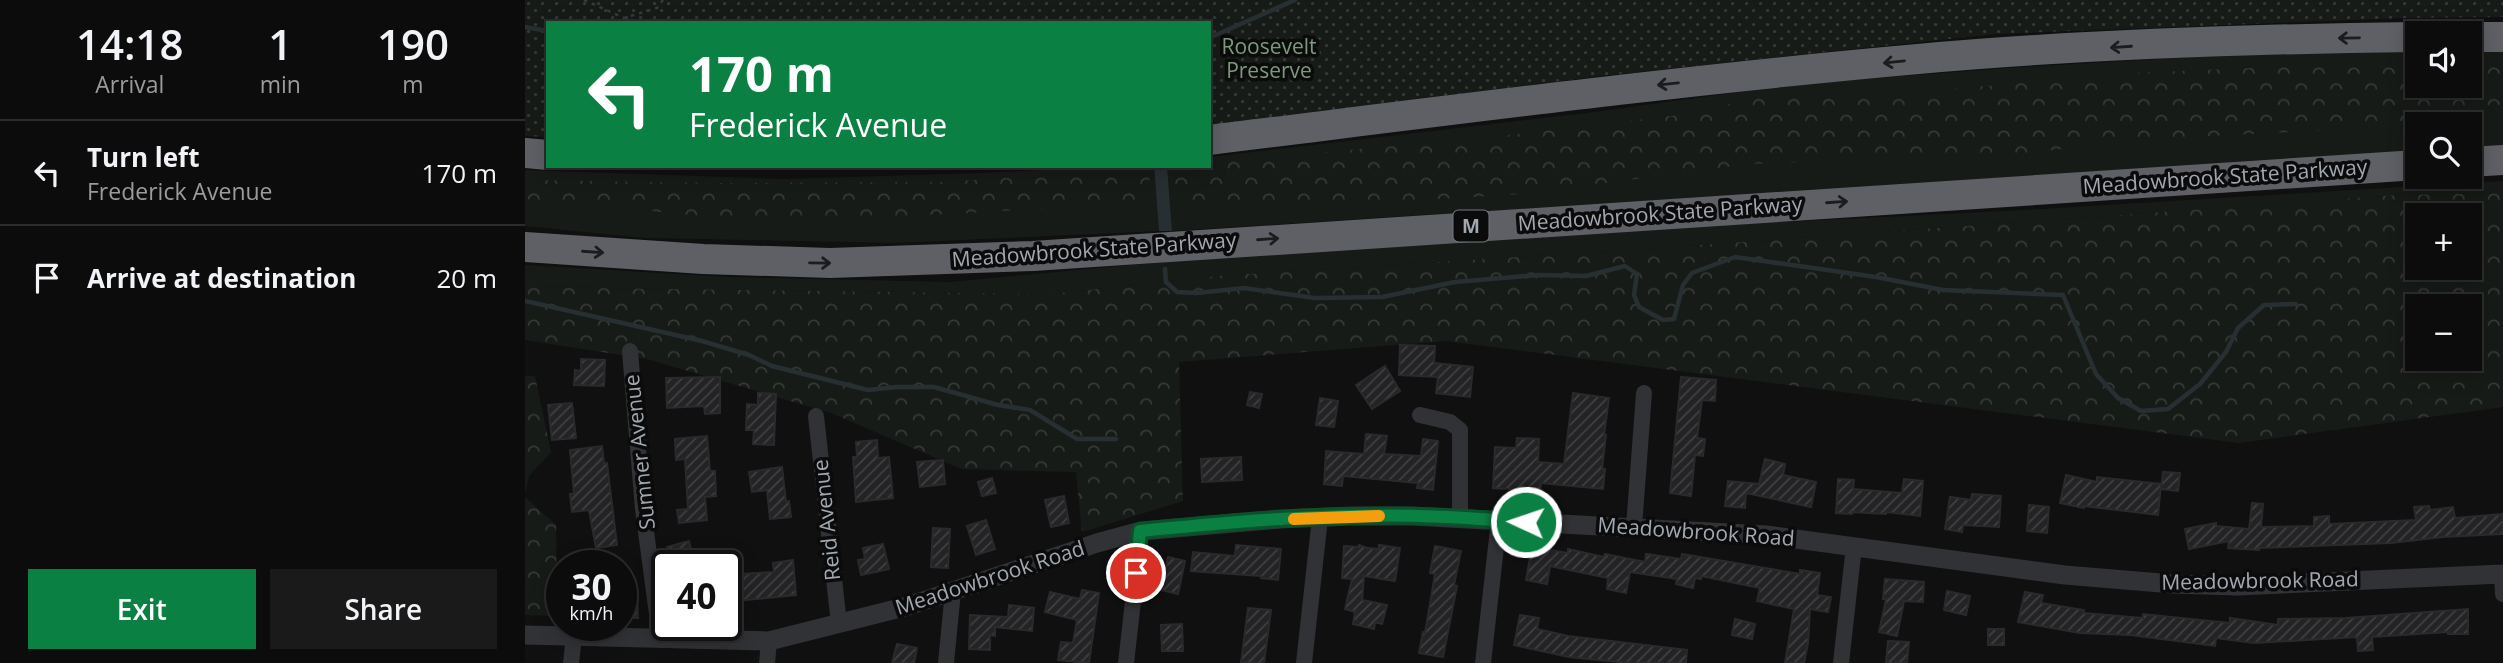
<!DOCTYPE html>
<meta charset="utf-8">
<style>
body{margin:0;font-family:"Open Sans",sans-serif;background:#1a1a1b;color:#f1f3f6;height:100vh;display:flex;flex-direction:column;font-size:26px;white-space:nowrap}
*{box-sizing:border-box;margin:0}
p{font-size:23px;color:#9a9b9d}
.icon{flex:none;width:38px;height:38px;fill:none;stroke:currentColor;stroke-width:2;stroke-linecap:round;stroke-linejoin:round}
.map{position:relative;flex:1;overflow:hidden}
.details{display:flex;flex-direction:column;background:#0c0c0d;width:525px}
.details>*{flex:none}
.banner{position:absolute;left:21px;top:21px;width:665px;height:147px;border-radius:0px;box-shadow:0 4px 18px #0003,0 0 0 2px #2c2c2e;background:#0b8043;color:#fff;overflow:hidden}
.buttons{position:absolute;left:1880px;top:21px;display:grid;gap:14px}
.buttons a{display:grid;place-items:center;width:77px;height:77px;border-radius:0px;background:#0c0c0d;box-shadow:0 4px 18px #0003,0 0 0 2px #2c2c2e;font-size:35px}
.speed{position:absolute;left:21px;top:550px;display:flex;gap:14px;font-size:35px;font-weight:700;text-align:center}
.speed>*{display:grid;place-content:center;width:91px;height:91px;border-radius:50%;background:#0c0c0d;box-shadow:0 4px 18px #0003,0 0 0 2px #2c2c2e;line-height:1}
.speed small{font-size:18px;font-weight:400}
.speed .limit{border:4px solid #111;border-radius:10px;background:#fff;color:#111}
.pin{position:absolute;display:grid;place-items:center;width:60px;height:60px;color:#fff;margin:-30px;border:4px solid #fff;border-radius:50%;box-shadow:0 2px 7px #0007}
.me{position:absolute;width:77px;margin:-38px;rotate:273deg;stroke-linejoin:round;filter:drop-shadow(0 0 5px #0008)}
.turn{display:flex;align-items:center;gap:24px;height:147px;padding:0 28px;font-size:32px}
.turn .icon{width:91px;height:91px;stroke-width:2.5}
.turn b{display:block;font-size:49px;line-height:60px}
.eta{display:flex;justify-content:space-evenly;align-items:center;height:119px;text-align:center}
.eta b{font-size:42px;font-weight:600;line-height:49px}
.cta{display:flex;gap:14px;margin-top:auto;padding:14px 28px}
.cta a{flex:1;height:80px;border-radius:0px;background:#0b8043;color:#fff;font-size:28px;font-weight:600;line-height:80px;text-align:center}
.cta a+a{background:#1a1a1b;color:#f1f3f6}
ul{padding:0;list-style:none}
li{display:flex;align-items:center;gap:21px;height:105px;padding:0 28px;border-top:2px solid #2c2c2e}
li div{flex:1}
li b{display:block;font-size:26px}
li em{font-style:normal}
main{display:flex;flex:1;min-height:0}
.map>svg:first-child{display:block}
.grass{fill:#171b17}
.forest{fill:url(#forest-crowns);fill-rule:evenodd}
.park{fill:url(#park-dots)}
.water{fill:#282f33}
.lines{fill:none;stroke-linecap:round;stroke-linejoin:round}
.stream{stroke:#282f33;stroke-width:4.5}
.building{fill:url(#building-hatch);stroke:#2a2a2d;stroke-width:2}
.path{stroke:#37393c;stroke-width:2.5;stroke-dasharray:3.5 5;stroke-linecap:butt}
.minor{stroke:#313235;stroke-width:16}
.tertiary{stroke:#313235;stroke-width:19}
.motorway{stroke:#5e6066;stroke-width:30}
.oneway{stroke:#1c1c1e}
.route-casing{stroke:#07532c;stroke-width:18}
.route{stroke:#0b8043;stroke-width:12}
.slow{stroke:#f59e0b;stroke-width:12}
.labels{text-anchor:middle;stroke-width:7;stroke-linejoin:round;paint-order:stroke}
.shield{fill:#0b0b0c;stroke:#75797f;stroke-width:2}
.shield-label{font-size:19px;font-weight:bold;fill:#a2a8b0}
.park-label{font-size:21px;fill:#7c997b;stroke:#0b0b0c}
.street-label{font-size:21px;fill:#a2a8b0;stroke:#0b0b0c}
</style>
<main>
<section class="details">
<div class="eta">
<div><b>14:18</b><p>Arrival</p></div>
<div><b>1</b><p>min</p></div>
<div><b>190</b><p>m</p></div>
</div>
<ul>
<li><svg class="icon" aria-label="left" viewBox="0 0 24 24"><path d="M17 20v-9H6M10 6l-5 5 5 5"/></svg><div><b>Turn left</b><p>Frederick Avenue</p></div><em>170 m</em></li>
<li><svg class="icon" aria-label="arrive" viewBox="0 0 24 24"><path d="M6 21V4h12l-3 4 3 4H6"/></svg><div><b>Arrive at destination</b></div><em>20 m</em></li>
</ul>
<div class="cta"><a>Exit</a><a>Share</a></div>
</section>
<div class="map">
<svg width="1978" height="663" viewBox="0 0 1978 663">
<defs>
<pattern id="forest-crowns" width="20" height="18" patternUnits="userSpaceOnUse" patternTransform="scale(1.75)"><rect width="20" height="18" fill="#171b17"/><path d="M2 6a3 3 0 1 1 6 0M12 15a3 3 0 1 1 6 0" fill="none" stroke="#363936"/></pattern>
<pattern id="park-dots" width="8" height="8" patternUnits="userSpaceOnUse" patternTransform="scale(1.75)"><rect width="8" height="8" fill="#171b17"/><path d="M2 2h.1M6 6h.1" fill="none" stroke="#363936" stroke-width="1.8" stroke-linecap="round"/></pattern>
<pattern id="building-hatch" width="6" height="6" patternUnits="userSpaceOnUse" patternTransform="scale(1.75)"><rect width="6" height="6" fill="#232325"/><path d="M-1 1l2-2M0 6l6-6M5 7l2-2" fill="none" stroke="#404042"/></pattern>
</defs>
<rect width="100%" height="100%" fill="#101011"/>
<path class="grass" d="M1944,51H1978V146L1944,148V124H1892V151L647,231L642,166H684V157L1070,112L1271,84L1483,68L1703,55L1892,52V86H1944Z
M591,166H629L634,231L372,243L120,238L0,226V170L259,179L455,173Z
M1978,181V193L1873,195L1134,248L692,276L526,294L0,287V265L202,277L425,282L714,255L1216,224L1481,211Z"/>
<path class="forest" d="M1978,58V104L1900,124H1892V126L1622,139L1485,155L1224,164L997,194L898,200L647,205L645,166H684V162L959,138L1154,115L1255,93L1301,95L1405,91L1609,73L1892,61V86H1944V59Z
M624,167L625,207L575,206L249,223L0,199V180L188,183L421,182Z
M1978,193V407L1714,443L921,341L654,362L658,501L557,532L551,472L437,469L306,413L122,359L0,340V287L526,294L692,276L1134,248L1873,195ZM1892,215H1944V268H1892ZM1892,306H1944V359H1892Z
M0,376H10L26,452L4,476L0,493Z
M0,497L31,525L32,616L0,615Z"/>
<path class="park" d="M0,0H1978V17L1878,18L1471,34L1075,76L684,126V23H23V137L0,136Z"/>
<path class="water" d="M629,166H642L647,231H634Z"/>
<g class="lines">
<path class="stream" d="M0,27L23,31
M684,38L770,0
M640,269L641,282L652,292L672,293L719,288L790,298L857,297L930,282L1014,275L1061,276L1100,266L1112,274L1109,295L1114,307L1138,320L1149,319L1158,285L1167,273L1210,257L1351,277L1418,290L1538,295L1571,374L1593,398L1616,411L1643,409L1675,384L1701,352L1713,328L1739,305L1771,304
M0,301L177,341L224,355L247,366L343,390L372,387H409L473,405L505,410L552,439H591"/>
</g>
<path class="building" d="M875,345L910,346L909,363L948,367L945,397L911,393L913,377L874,375Z
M56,359L80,360L79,386L49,385L50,370L56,371Z
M860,366L875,391L847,409L831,385Z
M195,377V413L180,414L179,406L142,408L141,378Z
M1156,377L1191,380L1190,401L1177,400L1172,438L1180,439L1178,456L1170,455L1166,496L1145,493Z
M725,392L737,394L734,408L722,405Z
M233,393L251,394L249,445L228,444L229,430H221L222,404L233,405Z
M1048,393L1084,398L1079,435H1081L1077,469H1080L1078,489L1016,483L1015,493L999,492L1000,490L968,488L970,447L991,448L992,438L1014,439L1013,462L1039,464Z
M795,398L813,401L809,427L791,425Z
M47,403L51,438L27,440L23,405Z
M841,434L862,436L859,454L896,456L898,439L913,441L908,490L892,488L893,483L818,476L817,486L799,484L801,451L839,454Z
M182,436L185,471H190L191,496L180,497L182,520L154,523L152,510L163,509L160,459L151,460L150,439Z
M352,440L353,458L364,457L368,498L331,502L328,457H332L331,442Z
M77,446L79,464L82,463L92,545L71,548L64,510L47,512L45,494H49L45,450Z
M716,457L717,480L677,482L676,459Z
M1240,459L1260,464L1258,475L1291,482L1286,507L1221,493L1220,508L1200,506L1203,481L1234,484Z
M418,460L420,484L395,487L392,462Z
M257,467L261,502L264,501L266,517L245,519L242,490L227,492L224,472Z
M1638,472L1655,473L1653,491L1636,489Z
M1541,475L1572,482V477L1636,484L1633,515L1559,506V508L1535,503Z
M467,478L471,493L457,496L453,482Z
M1313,479L1329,480L1328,489L1377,493L1379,479L1398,481L1395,516L1361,512V514L1327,512V514L1311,513Z
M1447,494L1476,496L1474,527L1438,525L1437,532L1420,529L1425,497L1446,500Z
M539,496L544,523L526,527L520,500Z
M1727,503L1738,504L1736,527L1789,526V517L1804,516V524L1891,520L1889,507L1904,506L1905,510L1928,507L1930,518L1978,514V534L1918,537L1866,543L1734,548V550L1703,548L1704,541L1664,549L1660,529L1691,523V526L1724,529Z
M1504,505L1524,507L1522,533L1502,531Z
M461,520L470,549L451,555L442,526Z
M408,528L425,529L423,568L406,567Z
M164,541L168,559L145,564L142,547Z
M358,544L364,569L336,575L333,560L340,559L338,548Z
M711,545L756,549L753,580L736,578V576L666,571L668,552L710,556Z
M834,545L842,548L854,549V545L875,548L870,581L839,576L837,600L862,605L857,624L850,622L849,629L828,624L830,612L820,609L827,579L817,578L819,546L834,547Z
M910,546L936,551L929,585L932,586L918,657L894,653L898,632L900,633L910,574L905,573Z
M1007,547L1043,553V549L1079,557L1080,554L1120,562L1121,554L1156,559L1157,554L1275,574V570L1295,573L1292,595L1306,597L1303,612L1285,609L1283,643L1279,663H1260L1269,609L1232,601L1235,588L1176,576V579L1170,578L1168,588L1151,584L1152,579L1105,572L1101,593L1082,589L1083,578L1025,566L1022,584L1001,580Z
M643,557L660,561L653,594L636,590Z
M268,560L271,595L201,602V575L249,572L248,563Z
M1360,579L1399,582L1398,602L1379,601L1372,636L1354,632L1361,599H1358Z
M557,590L574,593L564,663L533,660L536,642L548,643L552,620L520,612L525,592L555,599Z
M1422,591L1445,596L1441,615L1419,610Z
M1500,592L1518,595L1516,603L1559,610V613L1618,618V614L1705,623V618L1753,625V619L1821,618L1943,609V634H1923V632L1847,637L1848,650L1833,651L1832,637L1729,643L1691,638L1690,646L1605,635L1555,633L1493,622Z
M96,594H112L113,618H96Z
M484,605L509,608L507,631L470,627V636L465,635V650L444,649L445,615L483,617Z
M723,608L746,610L739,663H716Z
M995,615L1014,618L1012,629L1043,636L1162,650L1161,663H1104L1044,657L989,645Z
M1210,619L1230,624L1227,639L1207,635Z
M657,624L658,651H637L636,625Z
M1463,629H1479V645H1463Z
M1363,641L1384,642L1382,663H1361Z
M372,644L392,648L389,663H367Z"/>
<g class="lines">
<path class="path" d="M59,0L99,18L132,8L138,0"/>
<path class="minor" d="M105,351L118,509L135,637
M895,415L925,422L935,430V518
M291,416L314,624
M1109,527L1119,393
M1977,574L1978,594
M46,663L49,636
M242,663L244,641
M421,663L428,591
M601,663L616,531
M779,663L795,518
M958,663L974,520
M1316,663L1329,546"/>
<path class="tertiary" d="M0,635L244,641L383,606L572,543L616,531L755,519L827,516H887L1241,535L1540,575L1648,584L1712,586L1978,574"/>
<path class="motorway" d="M1944,37H1978
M684,140C920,111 1156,80 1393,59C1558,44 1725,39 1892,37
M0,153L23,155
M1944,162L1978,160
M0,247L178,259L305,263L508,256L1892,165"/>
</g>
<defs><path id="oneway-shaft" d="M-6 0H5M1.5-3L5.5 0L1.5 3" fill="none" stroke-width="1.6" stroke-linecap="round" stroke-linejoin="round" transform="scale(1.75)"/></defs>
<g class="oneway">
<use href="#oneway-shaft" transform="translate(1824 38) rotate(179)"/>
<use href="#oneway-shaft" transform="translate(1596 47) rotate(176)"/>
<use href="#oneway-shaft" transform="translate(1369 62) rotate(174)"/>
<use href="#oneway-shaft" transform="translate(1143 84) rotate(174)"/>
<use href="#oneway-shaft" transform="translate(1312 202) rotate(-4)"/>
<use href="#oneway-shaft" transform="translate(743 239) rotate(-4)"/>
<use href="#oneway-shaft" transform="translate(68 252) rotate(4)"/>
<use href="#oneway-shaft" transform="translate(295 263) rotate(1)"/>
</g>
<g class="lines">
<g class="route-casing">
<path id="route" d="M611,573L615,531C686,524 758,517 829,516C887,514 944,518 1001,522"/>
</g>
<use href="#route" class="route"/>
<path class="slow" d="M769,519L854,516"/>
</g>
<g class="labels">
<rect class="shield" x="928.5" y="210.5" width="35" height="31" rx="5"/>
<g class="shield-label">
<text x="946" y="233">M</text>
</g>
<g class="park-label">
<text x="744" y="54">Roosevelt<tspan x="744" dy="24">Preserve</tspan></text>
</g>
<g class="street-label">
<text transform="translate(1700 177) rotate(-4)" y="7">Meadowbrook State Parkway</text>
<text transform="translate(1135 214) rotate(-4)" y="7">Meadowbrook State Parkway</text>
<text transform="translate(569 250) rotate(-4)" y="7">Meadowbrook State Parkway</text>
<text transform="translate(115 452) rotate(-96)" y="7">Sumner Avenue</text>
<text transform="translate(302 520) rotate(-96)" y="7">Reid Avenue</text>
<text transform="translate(1171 532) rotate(4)" y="7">Meadowbrook Road</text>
<text transform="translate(465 578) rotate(-18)" y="7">Meadowbrook Road</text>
<text transform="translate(1735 581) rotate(-1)" y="7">Meadowbrook Road</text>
</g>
</g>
</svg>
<div class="buttons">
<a><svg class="icon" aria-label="sound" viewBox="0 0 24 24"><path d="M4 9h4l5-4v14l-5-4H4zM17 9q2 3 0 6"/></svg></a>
<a><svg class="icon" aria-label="search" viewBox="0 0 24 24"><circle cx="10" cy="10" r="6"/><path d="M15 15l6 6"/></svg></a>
<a>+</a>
<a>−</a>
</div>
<div class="speed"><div>30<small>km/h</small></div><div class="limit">40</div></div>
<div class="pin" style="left:611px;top:573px;background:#d93025"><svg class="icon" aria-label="arrive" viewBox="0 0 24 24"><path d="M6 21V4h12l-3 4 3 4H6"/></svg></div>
<svg class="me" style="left:1001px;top:522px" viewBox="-20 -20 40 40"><circle r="17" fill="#0b8043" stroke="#fff" stroke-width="3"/><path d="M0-11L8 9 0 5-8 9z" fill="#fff"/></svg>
<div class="banner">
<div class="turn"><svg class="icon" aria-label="left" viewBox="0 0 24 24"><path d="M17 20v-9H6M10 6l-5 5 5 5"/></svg><div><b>170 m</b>Frederick Avenue</div></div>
</div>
</div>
</main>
